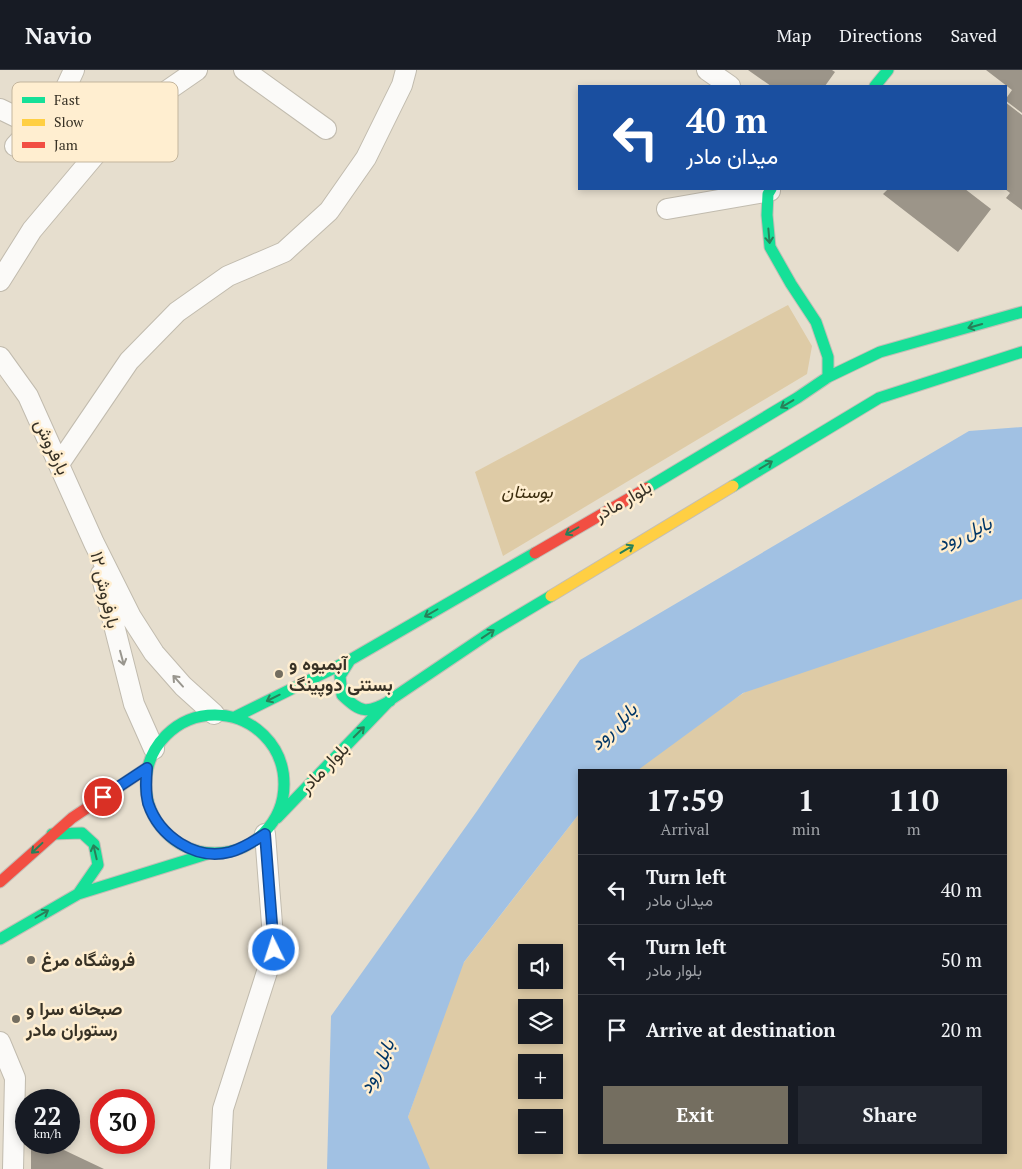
<!DOCTYPE html>
<meta charset="utf-8">
<style>
body{margin:0;font-family:"PT Serif",Vazirmatn,serif;background:#242831;color:#f1f3f6;height:100vh;display:flex;flex-direction:column;font-size:19px;white-space:nowrap}
*{box-sizing:border-box;margin:0}
p{font-size:16px;color:#9ea1a6}
.icon{flex:none;width:28px;height:28px;fill:none;stroke:currentColor;stroke-width:2;stroke-linecap:round;stroke-linejoin:round}
.map{position:relative;flex:1;overflow:hidden}
.panel{position:absolute;left:578px;top:699px;width:429px;height:385px;display:flex;flex-direction:column;background:#171b24;border-radius:0px;box-shadow:0 2px 8px #0003}
.panel>*{flex:none}
.guide{position:absolute;left:578px;top:15px;width:429px;height:105px;border-radius:0px;box-shadow:0 2px 8px #0003;background:#1a4fa0;color:#fff;overflow:hidden}
.tools{position:absolute;left:518px;top:874px;display:grid;gap:10px}
.tools a{display:grid;place-items:center;width:45px;height:45px;border-radius:0px;background:#171b24;box-shadow:0 2px 8px #0003;font-size:25px}
.speed{position:absolute;left:15px;top:1019px;display:flex;gap:10px;font-size:25px;font-weight:700;text-align:center}
.speed>*{display:grid;place-content:center;width:65px;height:65px;border-radius:50%;background:#171b24;box-shadow:0 2px 8px #0003;line-height:1}
.speed small{font-size:12px;font-weight:400}
.speed .limit{border:8px solid #d22;background:#fff;color:#111}
.pin{position:absolute;display:grid;place-items:center;width:42px;height:42px;color:#fff;margin:-21px;border:2px solid #fff;border-radius:50%;box-shadow:0 1px 5px #0007}
.me{position:absolute;width:55px;margin:-28px;rotate:356deg;stroke-linejoin:round;filter:drop-shadow(0 0 4px #0008)}
.turn{display:flex;align-items:center;gap:18px;height:105px;padding:0 25px;font-size:22px}
.turn .icon{width:65px;height:65px;stroke-width:2.5}
.turn b{display:block;font-size:35px;line-height:42px}
.eta{display:flex;justify-content:space-evenly;align-items:center;height:85px;text-align:center}
.eta b{font-size:30px;font-weight:700;line-height:35px}
.button{display:flex;gap:10px;margin-top:auto;padding:10px 25px}
.button a{flex:1;height:58px;border-radius:0px;background:#746e60;color:#fff;font-size:20px;font-weight:700;line-height:58px;text-align:center}
.button a+a{background:#242831;color:#f1f3f6}
ul{padding:0;list-style:none}
li{display:flex;align-items:center;gap:15px;height:70px;padding:0 25px;border-top:1px solid #363941}
li div{flex:1}
li b{display:block;font-size:19px}
li em{font-style:normal}
header{display:flex;align-items:center;gap:30px;box-sizing:border-box;height:70px;padding:0 25px;background:#171b24;border-bottom:1px solid #363941}
header strong{font-size:24px}
nav{display:flex;gap:28px;margin-inline-start:auto;font-size:18px}
.map>svg:first-child{display:block}
.green{fill:#decba6;fill-rule:evenodd}
.water{fill:#a1c1e3}
.building{fill:#9c9589}
.lines{fill:none;stroke-linecap:round;stroke-linejoin:round}
.street-casing{stroke:#c1bbae;stroke-width:22}
.fast-casing{stroke:#c3beb6;stroke-width:13}
.slow-casing{stroke:#c3beb6;stroke-width:13}
.jam-casing{stroke:#c3beb6;stroke-width:13}
.street{stroke:#fbfaf8;stroke-width:20}
.fast{stroke:#16e098;stroke-width:11}
.slow{stroke:#ffcf43;stroke-width:11}
.jam{stroke:#f24e42;stroke-width:11}
.oneway{stroke:#288059}
.oneway2{stroke:#99968e}
.route-casing{stroke:#114b97;stroke-width:12}
.route{stroke:#1a73e8;stroke-width:9}
.poi-dot{fill:#746e60;stroke:#ffeed0;stroke-width:2}
.labels{text-anchor:middle;stroke-width:5;stroke-linejoin:round;paint-order:stroke}
.street-label{font-size:18px;fill:#373125;stroke:#ffeed0}
.park-label{font-size:18px;font-style:italic;fill:#3c2d0e;stroke:#ffeed0}
.poi-label{font-size:18px;font-weight:bold;fill:#373125;stroke:#ffeed0;text-anchor:start}
.water-label{font-size:19px;font-style:italic;fill:#003667;stroke:#ffeed0}
.key{fill:#ffeed0;stroke:#c3b59d;stroke-width:1}
.key-label{font-size:14px;fill:#373125}
</style>
<header>
<strong>Navio</strong>
<nav><a>Map</a><a>Directions</a><a>Saved</a></nav>
</header>
<div class="map">
<svg width="1022" height="1099" viewBox="0 0 1022 1099">
<rect width="100%" height="100%" fill="#e6dece"/>
<path class="green" d="M788,235L812,276L807,304L503,486L475,402Z
M1022,489V1099H427L408,1047L461,896L579,744V1082H1005V700H636L689,659L851,552ZM526,882H554V910H526ZM526,938H554V965H526ZM526,992H554V1020H526ZM526,1048H554V1075H526Z"/>
<path class="water" d="M1022,357V529L743,623L638,700H579V744L464,892L408,1047L430,1099H327L331,946L477,741L580,590L969,361Z"/>
<path class="building" d="M748,0H832L835,2L825,16H789L787,15L786,16H771Z
M986,0H1022V43L1005,30L1012,20Z
M1005,32L1022,45V140L1006,128L1010,123L1005,119Z
M888,119H965L991,139L958,182L883,124Z
M31,1072H47L104,1099H31Z"/>
<g class="lines">
<g class="street-casing">
<path id="street" d="M244,0L326,59
M707,0L730,16
M0,39L95,85
M15,76L63,24L74,0
M667,139L770,121
M0,211L32,160L95,85L158,27L197,0
M0,287L28,326L94,473L131,547L154,583L183,616L214,644
M59,394L129,291L177,242L228,206L284,182L329,141L366,88L402,15L406,0
M101,504L134,634L154,679
M0,972L15,1008L13,1099
M220,1099L223,1039L274,880L265,764"/>
</g>
<g class="fast-casing">
<path id="fast" d="M875,16L888,0
M771,119L768,124L767,145L770,177L791,214L816,252L828,287V307
M733,416L879,328L1022,282
M647,418L797,328L828,307L880,282L1022,242
M350,590L340,606L342,625C361,643 367,644 390,631
M146 714a69 69 0 1 1 138 0a69 69 0 1 1-138 0Z
M235,647L350,590L535,483
M277,748L390,630L494,560L551,526
M52,764L82,763L94,774L98,795L78,824
M0,869L78,824L210,783"/>
</g>
<g class="slow-casing">
<path id="slow" d="M551,526L733,416"/>
</g>
<g class="jam-casing">
<path id="jam" d="M535,483L647,418
M0,812L72,748L147,698"/>
</g>
<use href="#street" class="street"/>
<use href="#fast" class="fast"/>
<use href="#slow" class="slow"/>
<use href="#jam" class="jam"/>
</g>
<defs><path id="oneway-shaft" d="M-6 0H5M1.5-3L5.5 0L1.5 3" fill="none" stroke-width="1.6" stroke-linecap="round" stroke-linejoin="round" transform="scale(1.25)"/></defs>
<g class="oneway">
<use href="#oneway-shaft" transform="translate(769 166) rotate(85)"/>
<use href="#oneway-shaft" transform="translate(975 256) rotate(164)"/>
<use href="#oneway-shaft" transform="translate(787 334) rotate(149)"/>
<use href="#oneway-shaft" transform="translate(766 395) rotate(-31)"/>
<use href="#oneway-shaft" transform="translate(572 461) rotate(150)"/>
<use href="#oneway-shaft" transform="translate(627 479) rotate(-31)"/>
<use href="#oneway-shaft" transform="translate(431 543) rotate(150)"/>
<use href="#oneway-shaft" transform="translate(488 564) rotate(-34)"/>
<use href="#oneway-shaft" transform="translate(273 628) rotate(154)"/>
<use href="#oneway-shaft" transform="translate(359 662) rotate(-45)"/>
<use href="#oneway-shaft" transform="translate(37 778) rotate(137)"/>
<use href="#oneway-shaft" transform="translate(95 782) rotate(-103)"/>
<use href="#oneway-shaft" transform="translate(42 844) rotate(-30)"/>
</g>
<g class="oneway2">
<use href="#oneway-shaft" transform="translate(122 588) rotate(75)"/>
<use href="#oneway-shaft" transform="translate(178 611) rotate(-132)"/>
</g>
<g class="lines">
<g class="route-casing">
<path id="route" d="M103,727L147,698C146,710 145,721 148,733C159,766 195,791 230,782C244,778 254,771 265,764L274,880"/>
</g>
<use href="#route" class="route"/>
</g>
<g class="poi-dot">
<circle cx="279" cy="604" r="5"/>
<circle cx="31" cy="890" r="5"/>
<circle cx="16" cy="949" r="5"/>
</g>
<g class="labels">
<g class="street-label">
<text transform="translate(52 377) rotate(65)" y="6">بارفروش</text>
<text transform="translate(623 431) rotate(-30)" y="6">بلوار مادر</text>
<text transform="translate(105 520) rotate(77)" y="6">بارفروش ۱۲</text>
<text transform="translate(324 698) rotate(-46)" y="6">بلوار مادر</text>
</g>
<g class="park-label">
<text x="527" y="428">بوستان</text>
</g>
<g class="poi-label">
<text x="289" y="600">آبمیوه و<tspan x="289" dy="21">بستنی دوپینگ</tspan></text>
<text x="41" y="896">فروشگاه مرغ</text>
<text x="26" y="945">صبحانه سرا و<tspan x="26" dy="21">رستوران مادر</tspan></text>
</g>
<g class="water-label">
<text transform="translate(964 463) rotate(-24)" y="7">بابل رود</text>
<text transform="translate(613 656) rotate(-45)" y="7">بابل رود</text>
<text transform="translate(376 996) rotate(-64)" y="7">بابل رود</text>
</g>
</g>
<rect x="12" y="12" width="166" height="80" rx="8" class="key"/>
<rect x="22" y="27" width="23" height="6" fill="#16e098"/>
<rect x="22" y="49" width="23" height="7" fill="#ffcf43"/>
<rect x="22" y="72" width="23" height="6" fill="#f24e42"/>
<g class="key-label">
<text x="54" y="35">Fast</text>
<text x="54" y="57">Slow</text>
<text x="54" y="80">Jam</text>
</g>
</svg>
<div class="tools">
<a><svg class="icon" aria-label="sound" viewBox="0 0 24 24"><path d="M4 9h4l5-4v14l-5-4H4zM17 9q2 3 0 6"/></svg></a>
<a><svg class="icon" aria-label="layers" viewBox="0 0 24 24"><path d="M12 4l9 5-9 5-9-5zM3 14l9 5 9-5"/></svg></a>
<a>+</a>
<a>−</a>
</div>
<div class="speed"><div>22<small>km/h</small></div><div class="limit">30</div></div>
<div class="pin" style="left:103px;top:727px;background:#d93025"><svg class="icon" aria-label="arrive" viewBox="0 0 24 24"><path d="M6 21V4h12l-3 4 3 4H6"/></svg></div>
<svg class="me" style="left:274px;top:880px" viewBox="-20 -20 40 40"><circle r="17" fill="#1a73e8" stroke="#fff" stroke-width="3"/><path d="M0-11L8 9 0 5-8 9z" fill="#fff"/></svg>
<div class="guide">
<div class="turn"><svg class="icon" aria-label="left" viewBox="0 0 24 24"><path d="M17 20v-9H6M10 6l-5 5 5 5"/></svg><div><b>40 m</b>میدان مادر</div></div>
</div>
<section class="panel">
<div class="eta">
<div><b>17:59</b><p>Arrival</p></div>
<div><b>1</b><p>min</p></div>
<div><b>110</b><p>m</p></div>
</div>
<ul>
<li><svg class="icon" aria-label="left" viewBox="0 0 24 24"><path d="M17 20v-9H6M10 6l-5 5 5 5"/></svg><div><b>Turn left</b><p>میدان مادر</p></div><em>40 m</em></li>
<li><svg class="icon" aria-label="left" viewBox="0 0 24 24"><path d="M17 20v-9H6M10 6l-5 5 5 5"/></svg><div><b>Turn left</b><p>بلوار مادر</p></div><em>50 m</em></li>
<li><svg class="icon" aria-label="arrive" viewBox="0 0 24 24"><path d="M6 21V4h12l-3 4 3 4H6"/></svg><div><b>Arrive at destination</b></div><em>20 m</em></li>
</ul>
<div class="button"><a>Exit</a><a>Share</a></div>
</section>
</div>
